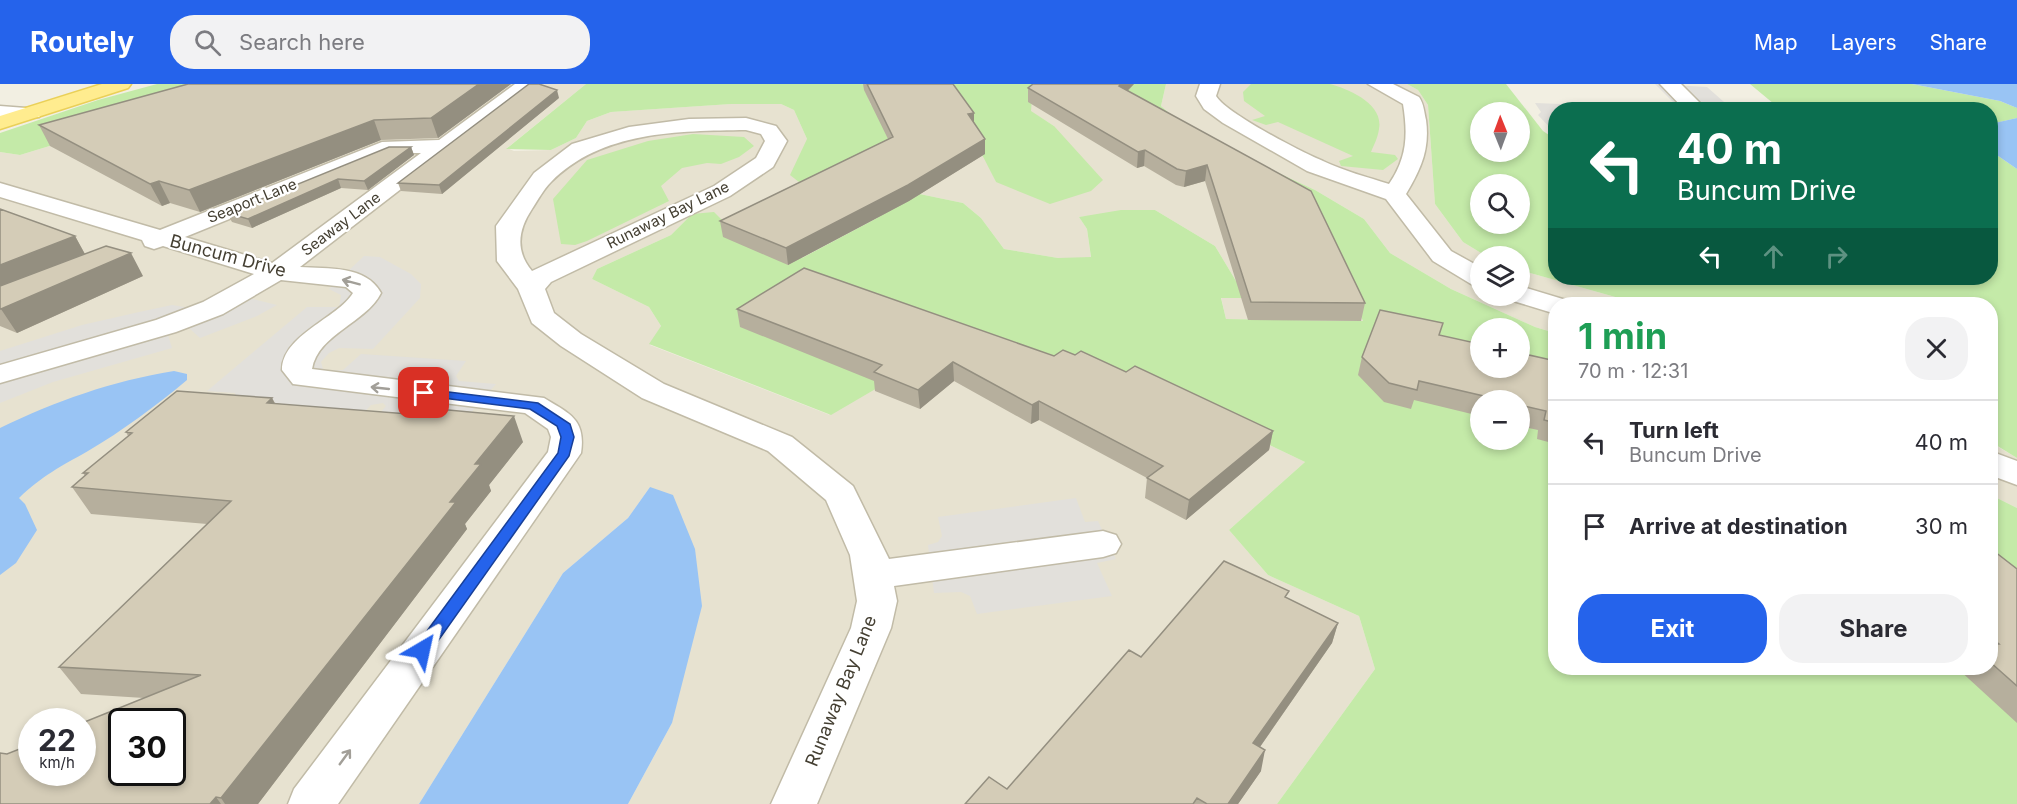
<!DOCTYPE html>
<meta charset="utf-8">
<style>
body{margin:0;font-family:Inter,sans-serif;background:#f2f2f3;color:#2b2b33;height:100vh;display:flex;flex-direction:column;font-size:22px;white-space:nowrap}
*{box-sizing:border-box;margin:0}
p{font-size:20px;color:#7c7c81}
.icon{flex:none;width:33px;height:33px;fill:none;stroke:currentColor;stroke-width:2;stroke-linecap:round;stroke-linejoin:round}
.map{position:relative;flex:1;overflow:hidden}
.sheet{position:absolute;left:1548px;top:213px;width:450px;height:378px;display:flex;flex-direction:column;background:#fff;border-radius:24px;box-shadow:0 3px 9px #0003}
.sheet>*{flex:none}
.hud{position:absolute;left:1548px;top:18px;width:450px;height:183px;border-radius:24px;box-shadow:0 3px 9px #0003;background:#0b6e4f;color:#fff;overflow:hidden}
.needle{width:39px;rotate:359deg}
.controls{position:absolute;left:1470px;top:18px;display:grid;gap:12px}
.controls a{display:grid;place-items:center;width:60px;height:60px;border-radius:50%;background:#fff;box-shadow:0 3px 9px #0003;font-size:30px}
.speed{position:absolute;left:18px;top:624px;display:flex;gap:12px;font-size:30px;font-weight:700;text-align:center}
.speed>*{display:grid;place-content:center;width:78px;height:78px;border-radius:50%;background:#fff;box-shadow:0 3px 9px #0003;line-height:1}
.speed small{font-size:15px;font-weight:400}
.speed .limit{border:3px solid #111;border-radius:9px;background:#fff;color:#111}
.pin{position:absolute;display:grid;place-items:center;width:51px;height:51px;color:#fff;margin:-26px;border-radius:12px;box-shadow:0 3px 9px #0006}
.me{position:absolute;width:66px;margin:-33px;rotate:36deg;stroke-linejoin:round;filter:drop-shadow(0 0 4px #0008)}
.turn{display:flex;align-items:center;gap:21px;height:126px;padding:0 30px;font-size:27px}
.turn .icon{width:78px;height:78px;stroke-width:2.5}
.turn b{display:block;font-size:42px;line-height:51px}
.lanes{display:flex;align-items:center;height:57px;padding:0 30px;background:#0003;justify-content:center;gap:30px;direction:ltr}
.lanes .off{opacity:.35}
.round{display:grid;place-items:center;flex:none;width:63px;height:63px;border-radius:24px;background:#f2f2f3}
.overview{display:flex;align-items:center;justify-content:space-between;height:102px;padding:0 30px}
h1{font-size:36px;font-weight:700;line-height:45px;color:#1e9e55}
.cta{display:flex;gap:12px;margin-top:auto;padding:12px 30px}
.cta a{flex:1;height:69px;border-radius:24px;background:#2563eb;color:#fff;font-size:24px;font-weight:700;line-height:69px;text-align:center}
.cta a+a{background:#f2f2f3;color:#2b2b33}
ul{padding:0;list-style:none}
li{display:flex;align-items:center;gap:18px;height:84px;padding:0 30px;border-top:2px solid #e1e1e2}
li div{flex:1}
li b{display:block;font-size:22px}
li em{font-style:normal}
header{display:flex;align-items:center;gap:36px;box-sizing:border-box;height:84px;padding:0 30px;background:#2563eb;color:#fff}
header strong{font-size:28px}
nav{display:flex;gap:33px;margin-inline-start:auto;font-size:21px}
.search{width:420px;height:54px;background:#f2f2f3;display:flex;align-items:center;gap:15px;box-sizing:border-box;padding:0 21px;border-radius:24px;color:#7c7c81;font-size:22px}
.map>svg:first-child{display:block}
.residential{fill:#e7e2d0;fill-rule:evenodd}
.green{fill:#c4eaa8;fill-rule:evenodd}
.parking{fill:#e2e0db}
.water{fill:#99c4f4}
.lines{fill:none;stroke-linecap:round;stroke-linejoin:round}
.minor-casing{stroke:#c1bba7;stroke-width:3}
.major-casing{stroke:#ead058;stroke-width:3}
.minor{fill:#fff;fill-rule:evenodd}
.major{fill:#ffec8f;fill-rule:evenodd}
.wall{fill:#b6af9d}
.shaded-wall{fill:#948f80}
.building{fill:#d4ccb7;stroke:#948f80;stroke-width:1.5;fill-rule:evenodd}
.oneway{stroke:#a29f98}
.route{fill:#2563eb;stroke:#184099;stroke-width:1.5}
.labels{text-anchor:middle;stroke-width:4.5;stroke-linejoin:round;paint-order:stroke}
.far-street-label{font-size:15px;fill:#443f32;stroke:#fff}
.street-label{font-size:18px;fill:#443f32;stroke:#fff}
</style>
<header>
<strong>Routely</strong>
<div class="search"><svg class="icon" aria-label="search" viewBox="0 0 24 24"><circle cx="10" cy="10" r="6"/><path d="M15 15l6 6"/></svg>Search here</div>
<nav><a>Map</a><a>Layers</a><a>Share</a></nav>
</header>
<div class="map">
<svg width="2017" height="720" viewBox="0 0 2017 720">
<rect width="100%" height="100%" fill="#f2efe2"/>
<path class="residential" d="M253,0H586L507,64L514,67L551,66L576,54L587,37L611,28L731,20H781L794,26L807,55L871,21L866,11L979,61L996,98L1054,42L1030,27L1032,13L1130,23L1352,215L1363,237L1226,235L1221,213L1236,197L1215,162L1155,126L1079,133L1087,145L1091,174H1058L1004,165L981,134L963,119L910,108L878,133L802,174L778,177L723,153L692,130L671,151L597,185L592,195L649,223L661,242L650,261L830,331L740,243L1242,348L1305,378L1229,446L1268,491L1359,532L1375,585L1277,720H628L672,639L650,403L628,434L563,489L419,720H0V68L20,71ZM32,638H82V688H32ZM122,638H172V688H122Z
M1166,0H1407L1418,6L1428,21L1435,120L1463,158L1486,172H1480V212H1520V186L1640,220H1556L1555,249L1535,243L1451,205L1390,169L1364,135L1315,106L1191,48L1161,22Z
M1990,358L2017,374V424L1991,411Z"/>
<path class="green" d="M157,0H253L20,71L0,68V49L98,16Z
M586,0H924L867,11L871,21L908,54L804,102L790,91L807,55L794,26L781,20H731L611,28L587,37L576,54L551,66L506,65Z
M946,0H1166L1161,22L1191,48L1315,106L1364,135L1390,169L1451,205L1535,243L1555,249L1556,584H1990L1991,411L2017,424V720H1277L1375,585L1359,532L1268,491L1229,446L1305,378L1242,348L1080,286L884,300L831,331L649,260L661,242L649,223L592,195L597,185L671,151L692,130L714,128L734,148L802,174L877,134L910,108L963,119L981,134L1004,165L1058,174L1091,173L1087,145L1079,133L1121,126H1155L1215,162L1236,197L1249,198L1255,214H1221L1226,235L1363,237L1352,215L1272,111L1032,14L1031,27L1054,42L1103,96L1091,107L1050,120L996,98ZM1480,244H1520V284H1480ZM1480,316H1520V356H1480Z
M1251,0H1330C1349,5 1384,20 1379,45C1378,53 1374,61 1371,68L1395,71L1398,75L1383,86L1341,82L1339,77L1353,72L1278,38L1266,41L1252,36L1265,32L1244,17L1243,8Z
M1407,0H1506L1543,47L1555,55L1556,194H1990L1991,67L2017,85V374L1991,358L1990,220H1640L1520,186V172H1486L1463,158L1435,120L1428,21L1418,6ZM1480,28H1520V68H1480ZM1480,100H1520V140H1480Z
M1750,0H1912L2000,17L2017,24V34L1991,40L1990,26L1780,25Z
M693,50L744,53L754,62L739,73L721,80L707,79L682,84L661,102L669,117L587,157L575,161L561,160L553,115L587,76L648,57Z"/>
<path class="parking" d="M1655,0L1707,3L1732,25H1680Z
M1535,19L1663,24L1664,25L1556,26L1555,49L1538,31L1541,28Z
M364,172L380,173L411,190L421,200L420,214L373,265L339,264L329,269L321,278L323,285L328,287L343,286L361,270L466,277L456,292L459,297L496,300L456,346L371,339L386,322L383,319L371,321L354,339L236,313L235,309L207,307L307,223H339L341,211L329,205Z
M226,208L277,221L257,232L200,254L189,244L174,247L168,251L172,264L53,298L0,319V267L82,241L139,228L172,221L190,224Z
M1076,414L1085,438L1098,437L1116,475L1097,479L1112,512L977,530L970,512L961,508L934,509L928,461L938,458L942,452L938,433Z"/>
<path class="water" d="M1912,0H2017V24L2000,17Z
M2017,34V85L1991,67L1990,40Z
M174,287L187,290V296C156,322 122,347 88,367C60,383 43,391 19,414L25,420L37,446L16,479L0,491V344C56,317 112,297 174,287Z
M650,403L673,411L695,465L702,522L672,639L628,720H419L563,489L628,434Z"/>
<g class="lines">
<g class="minor-casing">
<path id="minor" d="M515,0H537L300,183C328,185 366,181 381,209C366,239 318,250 312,285L544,314C570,330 586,335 581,369L338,720H288L294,705L548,368L551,353L548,345L525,329L293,300L282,286C282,251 338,234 353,209L346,203L281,196L223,230L176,248L0,299V281L156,236L203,218L254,190L163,162L154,165L145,162L142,156L0,113V99L160,146L382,58L439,56ZM392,69H421L272,179L185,153Z
M1200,0H1220L1216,12C1226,29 1301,68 1323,77C1344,87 1367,93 1389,100C1407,74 1408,51 1403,20L1368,0H1393L1419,13C1424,20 1424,28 1426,36C1430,65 1421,85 1406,110L1451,167L1480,183V202L1471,200L1433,177L1386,115L1307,87L1223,39L1204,25L1196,12Z
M1660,0H1681L1707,26H1685Z
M0,22L39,25L42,29L39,33L0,34Z
M746,34L776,42L787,57L773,83L730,112L551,198L545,205L554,229L581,250L664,300L792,353L853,402L889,475L1103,447L1116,451L1121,460L1116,469L1103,473L894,502L897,517L891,544L817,720H771L851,544L857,517L850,471L826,416L768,367L642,314L561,262L532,239L518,205L497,177L496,142L534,89L572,60L629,43L689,35ZM746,46L761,50L765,57L756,74L714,102L532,187C515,167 518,146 532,125C538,116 543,106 551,98C601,47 678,47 746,46Z
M1520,202L1566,216L1569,220H1556V230L1510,216L1507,212H1520Z
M1990,367L2017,377V401L1990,391Z"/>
</g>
<g class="major-casing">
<path id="major" d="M102,0H131L128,4L0,45V32Z"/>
</g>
<use href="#minor" class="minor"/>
<use href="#major" class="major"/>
</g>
<path class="wall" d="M511,0L438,54L381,56L200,128L170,119L162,122L50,62L39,41Z
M863,0H953L974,29V38L985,55V70L909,117L788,181L723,153L720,137L888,55L864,6Z
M1033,0H1134L1128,7L1365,219L1361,237L1248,236L1205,97L1184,103L1176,101L1144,82L1137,84L1028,18V4Z
M559,14L442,110L401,107L398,99Z
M411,63L414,71L368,106L341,104L252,144L232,138L227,129Z
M0,125L75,152L85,170L143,192L17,249L0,242Z
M737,225L1054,272L1075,271L1126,288L1273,347L1269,366L1186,436L1145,414L1147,394L1039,336L1031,340L954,297L920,325L875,307L874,297L740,243Z
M1439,251L1556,277V360L1537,355L1538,346L1520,342V316H1480V332L1414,316L1411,325L1384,318L1358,291L1362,273Z
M272,314L275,319L523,358L489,401L491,407L465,440L467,445L258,720H0L7,670L144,614L81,610L59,583L207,440L91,430L72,403L85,392L83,389L128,352L126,348Z
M1990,464L2017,485V639L1957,584H1990Z
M1287,514L1338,539L1332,559L1260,663L1261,687L1238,720H965L1007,705L1141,573Z"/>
<path class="shaded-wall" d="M479,0H511L438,54L431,34Z
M1121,0H1134L1118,16L1119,2Z
M557,6L559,14L442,110L439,101Z
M974,29V44L968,30Z
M374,36L381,56L200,128L189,106Z
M985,55V70L909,117L788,181L786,164Z
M411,63L414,71L368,106L364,97Z
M1145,66L1144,82L1137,84L1138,68Z
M1207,81L1205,97L1184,103L1186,87Z
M338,95L341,104L252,144L248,135Z
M159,97L170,119L162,122L150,100Z
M75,152L87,174L0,210V181Z
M131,169L143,192L17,249L1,225Z
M953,278L954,297L920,325L918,306Z
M272,314L285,340L267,319Z
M1039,317V336L1031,340L1032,321Z
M514,332L523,358L489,401L491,407L465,440L467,445L258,720H225L221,714L450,418L475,380Z
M1273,347L1269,366L1186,436L1189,416Z
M1338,539L1332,559L1248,680L1253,659Z
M1265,666L1261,687L1238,720H1228Z
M216,713L221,720H210Z"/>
<path class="building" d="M188,0H479L431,34L374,36L189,106L159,97L150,100L39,41Z
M529,0H539L557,6L439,101L398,99Z
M867,0H953L974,29L968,30L985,55L908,101L786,164L720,137L893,53Z
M1033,0H1121L1119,2L1311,107L1365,219L1251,218L1207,81L1186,87L1177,85L1145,66L1138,68L1028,4Z
M389,63H411L364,97L338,95L248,135L227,129Z
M0,125L75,152L0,181Z
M106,162L131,169L1,225H0V202Z
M804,184L1054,272L1063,266L1075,271L1081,267L1126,288L1135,282L1273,347L1189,416L1147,394L1163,382L1039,317L1032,321L953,278L918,306L874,288L882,281L737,225Z
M1380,226L1443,239L1439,251L1480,260V284H1520V269L1556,277V339L1544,336L1546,327L1520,321V316H1501L1419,297L1417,306L1389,299L1362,273Z
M177,307L272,314L267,319L421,331L427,324L514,332L475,380H481L450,418H456L221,714L216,713L210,720H0V669L7,670L32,660V688H82V639L201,591L59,583L231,417L72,403L88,389H83L132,349L126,348ZM122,638H172V688H122Z
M1990,464L2017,485V602L1990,578V561L1999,560L1990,553Z
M1224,477L1289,507L1285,513L1338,539L1253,659L1265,666L1228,720H1207L1197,714L1193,720H965L989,693L1007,705L1129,566L1141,573Z"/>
<defs><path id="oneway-shaft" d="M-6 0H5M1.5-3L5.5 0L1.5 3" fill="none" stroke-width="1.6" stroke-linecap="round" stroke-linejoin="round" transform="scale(1.5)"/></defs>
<g class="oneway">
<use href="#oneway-shaft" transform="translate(351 198) rotate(-165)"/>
<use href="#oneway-shaft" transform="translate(380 304) rotate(-174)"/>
<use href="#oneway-shaft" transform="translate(345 673) rotate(-54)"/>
</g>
<path class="route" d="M424,305L538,319L570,340L574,353L569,372L428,571H416L414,566L416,562L558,369L561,353L557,342L530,325L419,311L417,309Z"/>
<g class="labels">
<g class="far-street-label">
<text transform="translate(252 117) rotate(-22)" y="5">Seaport Lane</text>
<text transform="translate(668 131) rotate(-26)" y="5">Runaway Bay Lane</text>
<text transform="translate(341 140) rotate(-37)" y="5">Seaway Lane</text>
</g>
<g class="street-label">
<text transform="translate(228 172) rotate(15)" y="6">Buncum Drive</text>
<text transform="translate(841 607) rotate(-68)" y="6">Runaway Bay Lane</text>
</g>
</g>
</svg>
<div class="controls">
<a><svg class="needle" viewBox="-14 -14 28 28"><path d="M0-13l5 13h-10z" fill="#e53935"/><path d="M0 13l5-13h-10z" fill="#7c7c81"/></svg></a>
<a><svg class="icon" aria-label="search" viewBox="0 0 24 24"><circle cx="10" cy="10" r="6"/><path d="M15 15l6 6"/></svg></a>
<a><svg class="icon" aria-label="layers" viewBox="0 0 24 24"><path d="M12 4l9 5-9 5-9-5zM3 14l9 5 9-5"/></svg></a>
<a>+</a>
<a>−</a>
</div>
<div class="speed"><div>22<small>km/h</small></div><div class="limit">30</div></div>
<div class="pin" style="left:424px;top:309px;background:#d93025"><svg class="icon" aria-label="arrive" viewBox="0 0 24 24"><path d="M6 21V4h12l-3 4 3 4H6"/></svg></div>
<svg class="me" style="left:422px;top:566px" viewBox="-20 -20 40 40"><path d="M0-17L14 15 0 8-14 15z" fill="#2563eb" stroke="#fff" stroke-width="4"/></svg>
<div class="hud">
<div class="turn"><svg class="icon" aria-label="left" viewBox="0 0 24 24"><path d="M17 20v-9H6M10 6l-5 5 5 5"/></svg><div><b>40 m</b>Buncum Drive</div></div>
<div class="lanes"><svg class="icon" aria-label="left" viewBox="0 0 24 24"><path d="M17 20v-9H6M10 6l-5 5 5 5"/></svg><svg class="icon off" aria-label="ahead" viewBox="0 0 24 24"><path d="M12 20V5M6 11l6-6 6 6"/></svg><svg class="icon off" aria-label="right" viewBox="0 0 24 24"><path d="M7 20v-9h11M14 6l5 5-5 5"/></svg></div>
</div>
<section class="sheet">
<div class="overview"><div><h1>1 min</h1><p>70 m · 12:31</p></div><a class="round"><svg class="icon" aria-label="close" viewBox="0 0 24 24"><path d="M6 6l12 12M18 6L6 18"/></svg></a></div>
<ul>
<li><svg class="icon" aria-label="left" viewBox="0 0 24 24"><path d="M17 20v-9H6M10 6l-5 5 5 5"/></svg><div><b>Turn left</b><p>Buncum Drive</p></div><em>40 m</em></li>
<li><svg class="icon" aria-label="arrive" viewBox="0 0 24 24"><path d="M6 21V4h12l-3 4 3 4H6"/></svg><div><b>Arrive at destination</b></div><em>30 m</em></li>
</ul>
<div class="cta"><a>Exit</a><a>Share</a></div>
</section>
</div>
